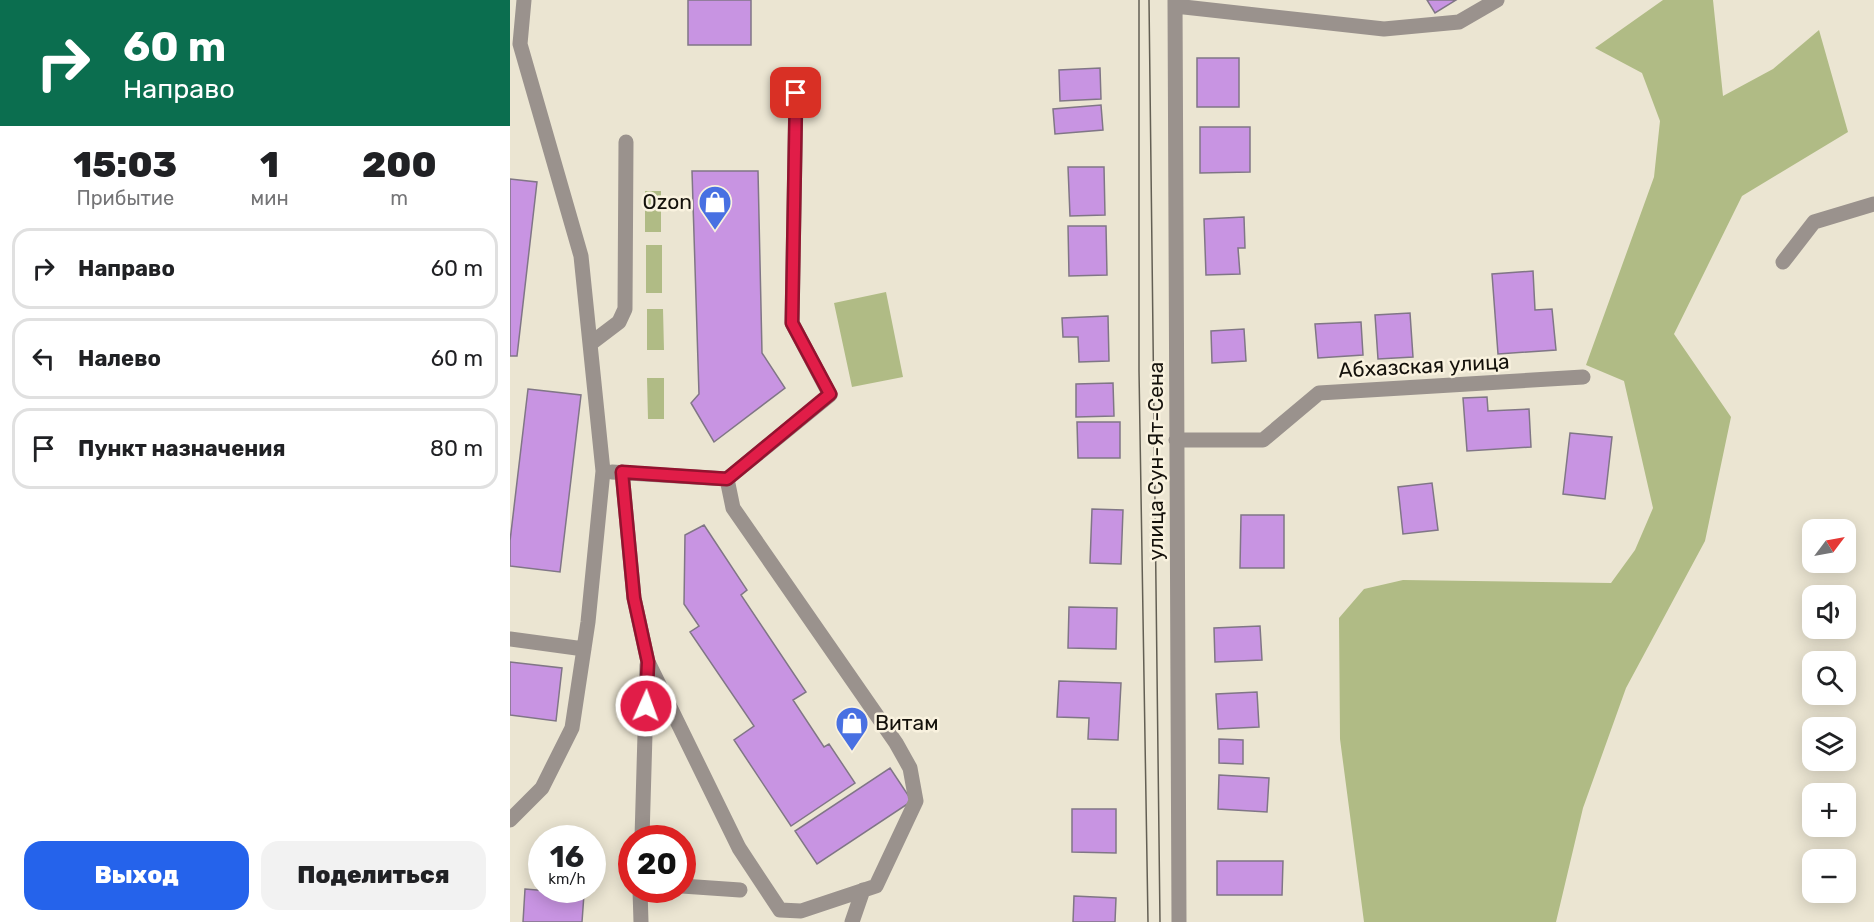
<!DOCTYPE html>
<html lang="ru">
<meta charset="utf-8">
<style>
body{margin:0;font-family:Rubik,sans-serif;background:#f2f2f2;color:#202124;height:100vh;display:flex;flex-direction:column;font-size:22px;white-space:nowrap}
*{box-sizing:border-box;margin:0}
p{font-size:20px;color:#757577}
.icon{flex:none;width:33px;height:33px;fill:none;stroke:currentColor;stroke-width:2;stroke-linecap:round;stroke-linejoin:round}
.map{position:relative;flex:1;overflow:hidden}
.panel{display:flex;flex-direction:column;background:#fff;width:510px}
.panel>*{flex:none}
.guide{background:#0b6e4f;color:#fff;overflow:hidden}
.needle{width:39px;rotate:58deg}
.fabs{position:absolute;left:1292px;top:519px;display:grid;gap:12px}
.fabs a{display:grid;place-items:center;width:54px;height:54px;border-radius:12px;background:#fff;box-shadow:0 3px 15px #0003;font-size:30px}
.speed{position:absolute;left:18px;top:825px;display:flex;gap:12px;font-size:30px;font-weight:700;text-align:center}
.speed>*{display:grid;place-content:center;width:78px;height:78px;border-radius:50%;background:#fff;box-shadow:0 3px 15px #0003;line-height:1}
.speed small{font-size:15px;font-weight:400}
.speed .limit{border:9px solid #d22;background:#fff;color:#111}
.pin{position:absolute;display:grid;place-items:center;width:51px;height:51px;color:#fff;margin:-26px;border-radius:12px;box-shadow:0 3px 9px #0006}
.me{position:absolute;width:66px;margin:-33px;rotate:2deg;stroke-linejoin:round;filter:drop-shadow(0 0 4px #0008)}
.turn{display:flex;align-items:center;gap:21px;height:126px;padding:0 24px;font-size:27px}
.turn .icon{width:78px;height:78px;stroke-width:2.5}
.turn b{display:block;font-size:42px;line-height:51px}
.eta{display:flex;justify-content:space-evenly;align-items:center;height:102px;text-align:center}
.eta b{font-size:36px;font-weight:800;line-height:42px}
.primary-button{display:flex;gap:12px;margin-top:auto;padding:12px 24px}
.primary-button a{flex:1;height:69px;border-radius:18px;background:#2563eb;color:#fff;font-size:24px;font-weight:800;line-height:69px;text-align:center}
.primary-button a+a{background:#f2f2f2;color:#202124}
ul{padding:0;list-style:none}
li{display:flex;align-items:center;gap:18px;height:81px;margin:0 12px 9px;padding:0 12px;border:3px solid #e0e0e0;border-radius:18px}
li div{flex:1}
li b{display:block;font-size:22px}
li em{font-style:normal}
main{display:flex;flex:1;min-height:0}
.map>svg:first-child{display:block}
.green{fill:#b0bb85}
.building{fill:#c894e2;stroke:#807686;stroke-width:1.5}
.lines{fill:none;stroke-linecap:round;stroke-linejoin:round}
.minor{stroke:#9a928d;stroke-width:15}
.tram{stroke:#635f54;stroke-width:1.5}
.route-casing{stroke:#92132f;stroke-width:15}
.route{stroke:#e11d48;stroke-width:10}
.labels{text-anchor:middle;stroke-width:5;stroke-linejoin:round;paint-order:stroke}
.poi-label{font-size:21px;fill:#14110b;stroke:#f9f2df;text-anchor:end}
.street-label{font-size:21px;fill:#14110b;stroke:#f9f2df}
</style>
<main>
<section class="panel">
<div class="guide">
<div class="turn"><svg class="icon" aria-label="right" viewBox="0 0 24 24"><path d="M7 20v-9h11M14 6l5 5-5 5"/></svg><div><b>60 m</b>Направо</div></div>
</div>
<div class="eta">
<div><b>15:03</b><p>Прибытие</p></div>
<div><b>1</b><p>мин</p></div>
<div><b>200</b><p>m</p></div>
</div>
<ul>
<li><svg class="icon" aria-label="right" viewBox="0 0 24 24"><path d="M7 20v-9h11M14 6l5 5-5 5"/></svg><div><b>Направо</b></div><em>60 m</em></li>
<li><svg class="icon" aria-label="left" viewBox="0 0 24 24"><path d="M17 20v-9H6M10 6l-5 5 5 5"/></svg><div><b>Налево</b></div><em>60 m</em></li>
<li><svg class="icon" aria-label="arrive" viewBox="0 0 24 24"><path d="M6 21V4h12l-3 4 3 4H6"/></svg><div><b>Пункт назначения</b></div><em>80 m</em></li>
</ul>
<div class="primary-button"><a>Выход</a><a>Поделиться</a></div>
</section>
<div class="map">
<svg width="1364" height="922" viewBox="0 0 1364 922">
<rect width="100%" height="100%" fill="#ebe5d2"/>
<path class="green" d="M1153,0H1203L1213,96L1263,69L1309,30L1338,132L1232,196L1164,334L1221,417L1195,541L1116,688L1073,808L1046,922H854L830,739L829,618L854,589L893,580L1101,583L1125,550L1143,508L1114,381L1076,365L1144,177L1150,121L1132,73L1085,48Z
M135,191H151V232H135Z
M136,245H152V293H136Z
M376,292L393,377L342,387L324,303Z
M137,309H153L154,350H137Z
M137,378H154V419H138Z"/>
<path class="building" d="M178,0H241V45H178Z
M917,0H946L925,13Z
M687,58H729V107H687Z
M590,68L591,99L550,101L549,70Z
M591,105L593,130L545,134L543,109Z
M690,127H740V172L690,173Z
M558,167H594L595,215L560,216Z
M182,171H248L252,353L275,388L204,442L181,403L189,394Z
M0,179L27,182L7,356H0Z
M734,217L735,248H728L730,274L696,275L694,219Z
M558,226H596L597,275L559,276Z
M1023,271L1025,310L1042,309L1046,350L988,354L982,274Z
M900,313L903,357L868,359L865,315Z
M598,316L599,361L569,362L568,337H553L552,318Z
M851,322L853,355L808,358L805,324Z
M734,329L736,361L702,363L701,331Z
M603,383L604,416L566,417V384Z
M18,389L71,395L50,572L0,566V541Z
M977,397L978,411L1019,409L1021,447L957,451L953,398Z
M567,422H610V458H568Z
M1060,433L1102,437L1095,499L1053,494Z
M922,483L928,530L893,534L888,487Z
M582,509L613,510L611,564L580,563Z
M731,515H774V568H730Z
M194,525L237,590L231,595L296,692L283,700L314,747L319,744L345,783L281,826L224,740L244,726L180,632L189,626L174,604L175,535Z
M559,607L607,608L606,649L558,648Z
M750,626L752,660L705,662L704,628Z
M0,662L52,668L46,721L0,715Z
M549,681L611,683L608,740L578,739L579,718L547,717Z
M747,692L749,727L708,729L706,694Z
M709,739L733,740V764L709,763Z
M380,768L402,801L307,864L285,831Z
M709,775L759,778L757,812L708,809Z
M562,809H606V853L562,852Z
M707,861H773L772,895H707Z
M15,889L74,894L72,922H13Z
M564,896L606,898L605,922H563Z"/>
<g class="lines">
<path class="minor" d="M665,0L669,922
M665,6L874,29L949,22L987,0
M1273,262L1304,222L1364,204
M80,344L109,322L115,309L116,142
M666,440H753L809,393L1073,377
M102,472L217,479L320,395L282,323L286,93
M112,472L124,598L138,662L229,848L270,910L291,911L366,886L406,801L400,768L386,743L223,508L217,479
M0,639L74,649
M0,820L32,788L62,728L78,622L93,471L71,256L10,44L14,0
M132,838L137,665
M172,886L230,890
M130,890L131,922
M342,922L353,890"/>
<path class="tram" d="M629,0V371L638,922
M639,0L650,922"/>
</g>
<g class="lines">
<g class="route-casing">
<path id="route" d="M136,706L138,662L124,598L112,472L217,479L320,394L282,323L286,93"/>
</g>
<use href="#route" class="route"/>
</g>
<defs>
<g id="shop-pin" transform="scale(1.725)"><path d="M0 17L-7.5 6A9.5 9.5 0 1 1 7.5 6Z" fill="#4870e2" stroke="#f9f2df"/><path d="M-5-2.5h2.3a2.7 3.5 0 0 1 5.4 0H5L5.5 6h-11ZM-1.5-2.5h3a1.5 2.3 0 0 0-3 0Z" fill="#fff"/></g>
</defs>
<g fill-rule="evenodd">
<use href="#shop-pin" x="205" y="202"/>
<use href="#shop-pin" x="342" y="723"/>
</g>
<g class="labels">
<g class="poi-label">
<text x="182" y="209">Ozon</text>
<text x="365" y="730" text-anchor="start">Витам</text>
</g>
<g class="street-label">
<text transform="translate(914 366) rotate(-3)" y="7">Абхазская улица</text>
<text transform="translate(646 461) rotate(-90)" y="7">улица Сун-Ят-Сена</text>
</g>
</g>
</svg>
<div class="fabs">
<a><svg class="needle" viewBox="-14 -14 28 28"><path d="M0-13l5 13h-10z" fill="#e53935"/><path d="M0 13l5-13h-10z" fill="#757577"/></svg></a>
<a><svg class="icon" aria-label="sound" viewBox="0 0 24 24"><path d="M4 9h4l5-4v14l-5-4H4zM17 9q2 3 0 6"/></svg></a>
<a><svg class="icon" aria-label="search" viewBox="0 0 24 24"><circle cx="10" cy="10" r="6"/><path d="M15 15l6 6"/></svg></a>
<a><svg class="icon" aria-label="layers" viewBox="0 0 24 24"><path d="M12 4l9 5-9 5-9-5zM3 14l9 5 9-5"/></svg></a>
<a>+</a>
<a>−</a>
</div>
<div class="speed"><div>16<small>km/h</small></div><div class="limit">20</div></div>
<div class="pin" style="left:286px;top:93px;background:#d93025"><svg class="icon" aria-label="arrive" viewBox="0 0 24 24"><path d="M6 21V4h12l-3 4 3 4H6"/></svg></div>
<svg class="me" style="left:136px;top:706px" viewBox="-20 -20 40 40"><circle r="17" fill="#e11d48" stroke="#fff" stroke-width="3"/><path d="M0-11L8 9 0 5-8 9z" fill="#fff"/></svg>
</div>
</main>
